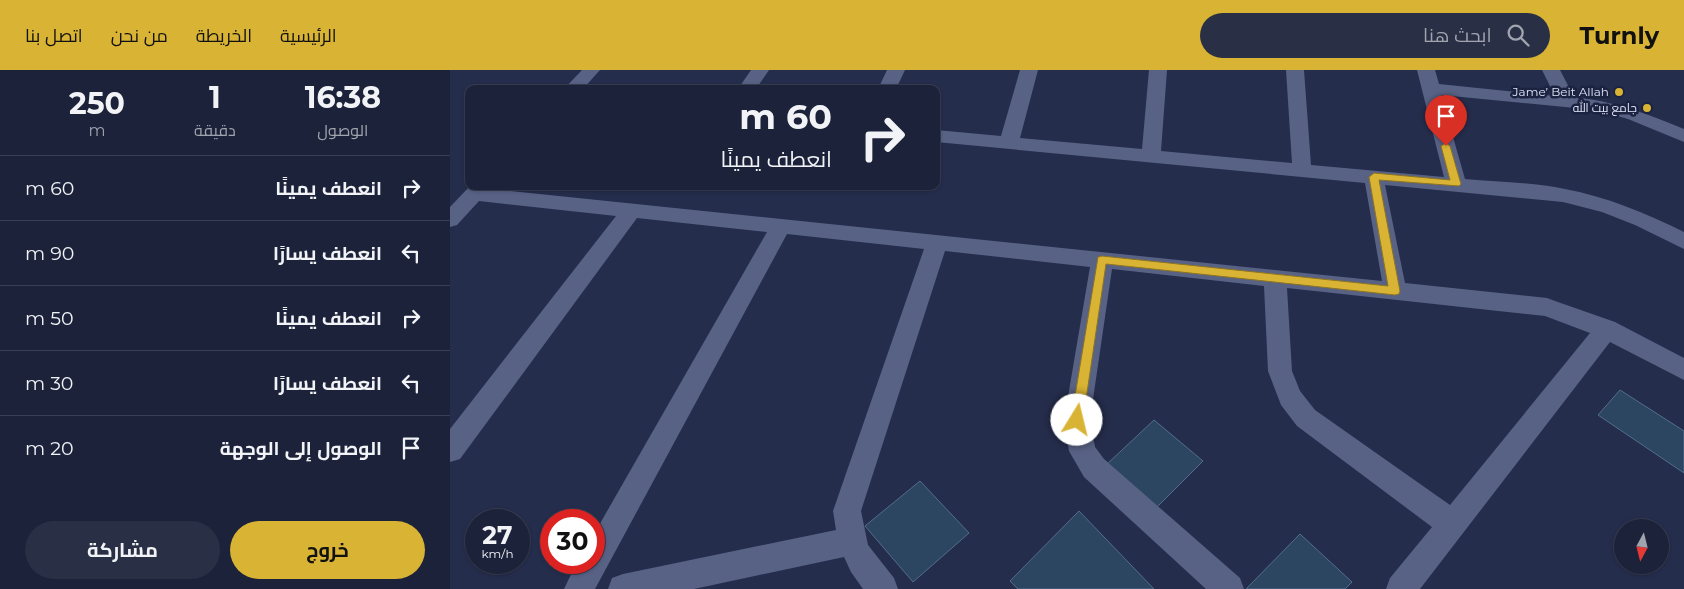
<!DOCTYPE html>
<html lang="ar">
<meta charset="utf-8">
<style>
body{margin:0;font-family:Montserrat,Cairo,sans-serif;background:#292f44;color:#f1f3f6;direction:rtl;height:100vh;display:flex;flex-direction:column;font-size:19px;white-space:nowrap}
*{box-sizing:border-box;margin:0}
p{font-size:16px;color:#a0a4ae}
.icon{flex:none;width:28px;height:28px;fill:none;stroke:currentColor;stroke-width:2;stroke-linecap:round;stroke-linejoin:round}
.map{position:relative;flex:1;overflow:hidden;direction:ltr}
.drawer{display:flex;flex-direction:column;background:#1c2239;width:450px}
.drawer>*{flex:none}
.top-card{position:absolute;left:15px;top:15px;width:475px;height:105px;border-radius:10px;box-shadow:0 1px 4px #0004,0 0 0 1px #3a3f53;direction:rtl;background:#1c2239;color:#f1f3f6;overflow:hidden}
.needle{width:32px;rotate:187deg}
.buttons{position:absolute;left:1164px;top:449px;display:grid;gap:10px}
.buttons a{display:grid;place-items:center;width:55px;height:55px;border-radius:50%;background:#1c2239;box-shadow:0 1px 4px #0004,0 0 0 1px #3a3f53;font-size:25px}
.speed{position:absolute;left:15px;top:439px;display:flex;gap:10px;font-size:25px;font-weight:700;text-align:center}
.speed>*{display:grid;place-content:center;width:65px;height:65px;border-radius:50%;background:#1c2239;box-shadow:0 1px 4px #0004,0 0 0 1px #3a3f53;line-height:1}
.speed small{font-size:12px;font-weight:400}
.speed .limit{border:8px solid #d22;background:#fff;color:#111}
.pin{position:absolute;display:grid;place-items:center;width:42px;height:42px;color:#fff;margin:-51px -21px;border-radius:50% 50% 50% 0;rotate:-45deg;box-shadow:0 0 5px #0007}
.pin .icon{rotate:45deg}
.me{position:absolute;width:55px;margin:-28px;rotate:9deg;stroke-linejoin:round;filter:drop-shadow(0 0 4px #0008)}
.turn{display:flex;align-items:center;gap:18px;height:105px;padding:0 25px;font-size:22px}
.turn .icon{width:65px;height:65px;stroke-width:2.5}
.turn b{display:block;font-size:35px;line-height:42px}
.eta{display:flex;justify-content:space-evenly;align-items:center;height:85px;text-align:center}
.eta b{font-size:30px;font-weight:700;line-height:35px}
.action{display:flex;gap:10px;margin-top:auto;padding:10px 25px}
.action a{flex:1;height:58px;border-radius:30px;background:#d9b334;color:#111;font-size:20px;font-weight:700;line-height:58px;text-align:center}
.action a+a{background:#292f44;color:#f1f3f6}
ul{padding:0;list-style:none}
li{display:flex;align-items:center;gap:15px;height:65px;padding:0 25px;border-top:1px solid #3a3f53}
li div{flex:1}
li b{display:block;font-size:19px}
li em{font-style:normal}
header{display:flex;align-items:center;gap:30px;box-sizing:border-box;height:70px;padding:0 25px;background:#d9b334;color:#111}
header strong{font-size:24px}
nav{display:flex;gap:28px;margin-inline-start:auto;font-size:18px}
.search{width:350px;height:45px;background:#292f44;display:flex;align-items:center;gap:12px;box-sizing:border-box;padding:0 18px;border-radius:28px;color:#a0a4ae;font-size:19px}
main{display:flex;flex:1;min-height:0}
.map>svg:first-child{display:block}
.building{fill:#2c4560;stroke:#536e8c}
.lines{fill:none;stroke-linecap:round;stroke-linejoin:round}
.street{fill:#586285;fill-rule:evenodd}
.route{fill:#d9b334;stroke:#8d7422}
.poi-dot{fill:#d9b334;stroke:#1b2341;stroke-width:2}
.labels{text-anchor:middle;stroke-width:5;stroke-linejoin:round;paint-order:stroke}
.far-poi-label{font-size:12px;fill:#dde4f8;stroke:#1b2341;text-anchor:end}
</style>
<header>
<strong>Turnly</strong>
<div class="search"><svg class="icon" aria-label="search" viewBox="0 0 24 24"><circle cx="10" cy="10" r="6"/><path d="M15 15l6 6"/></svg>ابحث هنا</div>
<nav><a>الرئيسية</a><a>الخريطة</a><a>من نحن</a><a>اتصل بنا</a></nav>
</header>
<main>
<div class="map">
<svg width="1234" height="519" viewBox="0 0 1234 519">
<rect width="100%" height="100%" fill="#252d4c"/>
<path class="building" d="M1170,320L1234,361V403L1148,345Z
M704,350L753,391L704,440L655,396Z
M470,411L519,463L463,512L415,456Z
M629,441L704,519H568L560,511Z
M850,464L902,512L895,519H796Z"/>
<g class="lines">
<path class="street" d="M132,0H150L133,19H114Z
M301,0H319L306,19H288Z
M437,0H455L446,19H428Z
M570,0H588L570,68L692,79L699,0H717L711,81L842,93L836,0H854L861,95L994,107L967,0H985L989,14L1105,26L1092,0H1110L1124,27C1163,31 1198,44 1234,59V72L1178,49L1146,40L991,25L1015,109C1047,112 1083,112 1115,119C1157,127 1196,143 1234,162V179L1185,155L1152,142L1113,132L935,115L955,213L1097,228L1105,231L1165,252L1234,288V310L1160,272L970,519H936L940,508L982,457L847,356L831,335L818,301L814,216L662,199L640,350L645,377L654,389L790,508L794,519H756L634,407L619,381L614,350L640,197L495,181L411,441L418,475L444,508L448,519H413L401,502L394,487L244,519H158L162,508L173,504L386,460L383,441L474,179L337,164L145,519H114L127,492H144V464L317,162L187,148L10,389L0,392V359L166,146L29,131L7,155L0,157V137L20,116H42L40,119L932,211L915,113L486,72V60L551,66ZM837,218L1095,246L1140,263L1000,435L865,340L850,321L842,301Z"/>
</g>
<path class="route" d="M996,73L1000,76L1011,114L1009,116L929,110L950,221L949,224L945,225L656,194L633,350L631,354L627,356L623,354L621,350L648,187L652,186L938,216L919,107L924,103L1000,110L991,76Z"/>
<g class="poi-dot">
<circle cx="1169" cy="22" r="5"/>
<circle cx="1197" cy="38" r="5"/>
</g>
<g class="labels">
<g class="far-poi-label">
<text x="1159" y="26">Jame’ Beit Allah</text>
<text x="1187" y="42">جامع بيت الله</text>
</g>
</g>
</svg>
<div class="buttons">
<a><svg class="needle" viewBox="-14 -14 28 28"><path d="M0-13l5 13h-10z" fill="#e53935"/><path d="M0 13l5-13h-10z" fill="#a0a4ae"/></svg></a>
</div>
<div class="speed"><div>27<small>km/h</small></div><div class="limit">30</div></div>
<div class="pin" style="left:996px;top:76px;background:#d93025"><svg class="icon" aria-label="arrive" viewBox="0 0 24 24"><path d="M6 21V4h12l-3 4 3 4H6"/></svg></div>
<svg class="me" style="left:627px;top:350px" viewBox="-20 -20 40 40"><circle r="19" fill="#fff"/><path d="M0-13L10 11 0 6-10 11z" fill="#d9b334"/></svg>
<div class="top-card">
<div class="turn"><svg class="icon" aria-label="right" viewBox="0 0 24 24"><path d="M7 20v-9h11M14 6l5 5-5 5"/></svg><div><b>60 m</b>انعطف يمينًا</div></div>
</div>
</div>
<section class="drawer">
<div class="eta">
<div><b>16:38</b><p>الوصول</p></div>
<div><b>1</b><p>دقيقة</p></div>
<div><b>250</b><p>m</p></div>
</div>
<ul>
<li><svg class="icon" aria-label="right" viewBox="0 0 24 24"><path d="M7 20v-9h11M14 6l5 5-5 5"/></svg><div><b>انعطف يمينًا</b></div><em>60 m</em></li>
<li><svg class="icon" aria-label="left" viewBox="0 0 24 24"><path d="M17 20v-9H6M10 6l-5 5 5 5"/></svg><div><b>انعطف يسارًا</b></div><em>90 m</em></li>
<li><svg class="icon" aria-label="right" viewBox="0 0 24 24"><path d="M7 20v-9h11M14 6l5 5-5 5"/></svg><div><b>انعطف يمينًا</b></div><em>50 m</em></li>
<li><svg class="icon" aria-label="left" viewBox="0 0 24 24"><path d="M17 20v-9H6M10 6l-5 5 5 5"/></svg><div><b>انعطف يسارًا</b></div><em>30 m</em></li>
<li><svg class="icon" aria-label="arrive" viewBox="0 0 24 24"><path d="M6 21V4h12l-3 4 3 4H6"/></svg><div><b>الوصول إلى الوجهة</b></div><em>20 m</em></li>
</ul>
<div class="action"><a>خروج</a><a>مشاركة</a></div>
</section>
</main>
